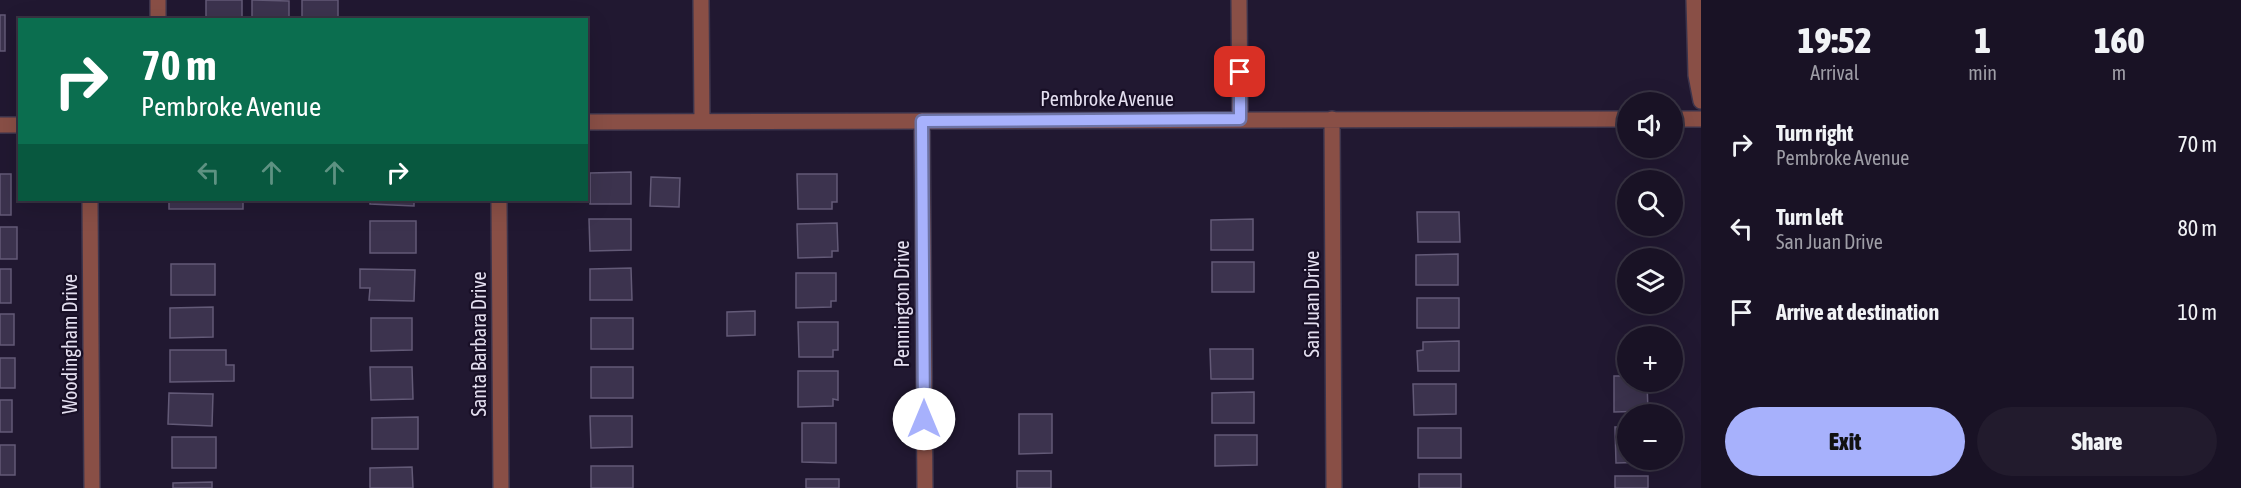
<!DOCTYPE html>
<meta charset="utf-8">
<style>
body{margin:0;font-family:"Asap Condensed",sans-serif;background:#221b2d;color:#f1f3f6;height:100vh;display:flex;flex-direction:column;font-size:22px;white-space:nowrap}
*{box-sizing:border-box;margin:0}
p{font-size:20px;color:#9f9ea7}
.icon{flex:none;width:33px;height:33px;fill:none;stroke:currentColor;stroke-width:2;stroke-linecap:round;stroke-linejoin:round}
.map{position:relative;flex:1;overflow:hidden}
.panel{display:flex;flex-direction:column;background:#191225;width:540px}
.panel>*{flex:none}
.hud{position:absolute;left:18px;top:18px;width:570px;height:183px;border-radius:0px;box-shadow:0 6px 24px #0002,0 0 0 2px #373242;background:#0b6e4f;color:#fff;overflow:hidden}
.fabs{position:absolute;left:1617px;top:92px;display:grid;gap:12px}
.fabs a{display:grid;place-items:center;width:66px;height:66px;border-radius:50%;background:#191225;box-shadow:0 6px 24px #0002,0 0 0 2px #373242;font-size:30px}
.pin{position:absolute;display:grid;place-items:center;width:51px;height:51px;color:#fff;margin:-26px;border-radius:12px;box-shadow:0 3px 9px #0006}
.me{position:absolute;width:66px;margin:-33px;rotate:0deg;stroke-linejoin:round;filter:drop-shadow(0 0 4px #0008)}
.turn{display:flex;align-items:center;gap:21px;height:126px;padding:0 24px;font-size:27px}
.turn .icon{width:78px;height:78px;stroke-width:2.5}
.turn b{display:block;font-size:42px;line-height:51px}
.lanes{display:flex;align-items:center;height:57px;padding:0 24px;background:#0003;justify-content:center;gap:30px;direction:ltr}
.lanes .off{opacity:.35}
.eta{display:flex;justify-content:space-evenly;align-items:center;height:102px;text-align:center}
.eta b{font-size:36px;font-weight:800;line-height:42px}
.button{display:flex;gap:12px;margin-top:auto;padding:12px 24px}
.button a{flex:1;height:69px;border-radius:36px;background:#a7b1fc;color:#111;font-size:24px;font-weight:800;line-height:69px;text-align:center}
.button a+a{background:#221b2d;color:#f1f3f6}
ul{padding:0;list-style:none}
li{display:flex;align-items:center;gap:18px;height:84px;padding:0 24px}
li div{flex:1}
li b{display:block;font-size:22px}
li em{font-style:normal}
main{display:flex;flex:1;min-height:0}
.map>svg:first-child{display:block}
.building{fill:#3c334e;stroke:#635a77;stroke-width:1.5}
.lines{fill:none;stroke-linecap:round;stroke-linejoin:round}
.minor-casing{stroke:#3c344c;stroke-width:18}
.minor{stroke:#894f46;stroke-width:15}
.route-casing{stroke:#6d73a4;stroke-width:15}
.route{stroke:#a7b1fc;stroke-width:10}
.labels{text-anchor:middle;stroke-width:4.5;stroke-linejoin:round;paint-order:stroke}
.street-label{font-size:20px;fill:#e4dff0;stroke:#180f26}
</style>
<main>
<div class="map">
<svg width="1701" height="488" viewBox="0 0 1701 488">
<rect width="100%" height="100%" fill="#211831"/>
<path class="building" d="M206,0H242V20H206Z
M252,0L289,1V20H252Z
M302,0H338V20H302Z
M0,15H5V51H0Z
M631,172V204H590V173Z
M0,174H11V215H0Z
M797,174H837V202H832V209H798Z
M651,177L680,178L679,207L650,206Z
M169,200H243V209H169Z
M370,200H414V206L370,204Z
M1417,212H1459L1460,242H1418Z
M589,219H631V250L590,251Z
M1253,219V250H1211V220Z
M370,221H416V253H370Z
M837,223L838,251H832V257L798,258L797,224Z
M0,227H17V259H0Z
M1458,254V285H1416V255Z
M1212,262H1254V292H1212Z
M171,264H215V295H171Z
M631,268L632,300H590V269Z
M0,269H11V303H0Z
M360,269L415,270L414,301L369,300L370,288H360Z
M796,273H836V301H831V307L796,308Z
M1417,298H1459V328H1417Z
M213,307V337L170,338V308Z
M755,311V335L727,336V312Z
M0,314H14V345H0Z
M371,318H412V350L371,351Z
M591,318H633V349H591Z
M798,322H838V350H833V357H799Z
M1459,341V371H1418L1417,351L1423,350V342Z
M1210,349H1253V379H1211Z
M170,350H226V365H234V381L170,382Z
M0,358H15V388H0Z
M370,367H412L413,399L371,400Z
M591,367H633V398H591Z
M798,371H838V400L833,399V406L798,407Z
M1614,376H1628V381H1647L1648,411L1614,412Z
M1413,384H1456V414L1414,415Z
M1254,392V423H1212V393Z
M169,393L213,394L212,426L168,424Z
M0,400H12V432H0Z
M1019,414H1052V453L1019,454Z
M590,416H632V447L591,448Z
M418,417V449H372V418Z
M802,423H836V463L802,462Z
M1615,427H1628V459H1649V462L1616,463Z
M1418,428H1461V458H1418Z
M1215,435H1257V465L1215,466Z
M172,437H216V468H172Z
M0,445H15V475H0Z
M591,466H633V488H591Z
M412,467L413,488H370V468Z
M1017,471H1051V488H1017Z
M1419,474H1461V488H1419Z
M1615,476H1648V488H1615Z
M806,479H839V488H806Z
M212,482V488H173V483Z"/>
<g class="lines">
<g class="minor-casing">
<path id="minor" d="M158,0V20
M701,0L702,120
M1239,0L1240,119
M1694,0L1696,75L1701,101
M1332,119L1334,488
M1672,119H1701
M922,121L925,488
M586,122L1628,119
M0,125H20
M90,200L92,488
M499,200L501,488"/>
</g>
<use href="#minor" class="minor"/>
</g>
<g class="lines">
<g class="route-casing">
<path id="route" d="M924,419L922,121L1240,119V72"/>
</g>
<use href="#route" class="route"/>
</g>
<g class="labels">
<g class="street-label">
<text x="1107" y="106">Pembroke Avenue</text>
<text transform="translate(902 304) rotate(-90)" y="7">Pennington Drive</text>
<text transform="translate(1312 304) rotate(-90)" y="7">San Juan Drive</text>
<text transform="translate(70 344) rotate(-90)" y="7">Woodingham Drive</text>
<text transform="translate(479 344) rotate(-90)" y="7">Santa Barbara Drive</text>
</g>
</g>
</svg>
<div class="fabs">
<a><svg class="icon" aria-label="sound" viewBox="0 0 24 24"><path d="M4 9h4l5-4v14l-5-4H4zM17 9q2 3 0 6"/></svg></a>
<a><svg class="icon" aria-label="search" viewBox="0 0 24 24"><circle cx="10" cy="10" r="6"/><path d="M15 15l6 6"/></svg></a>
<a><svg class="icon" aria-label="layers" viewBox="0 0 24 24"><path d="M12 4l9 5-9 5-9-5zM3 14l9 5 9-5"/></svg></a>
<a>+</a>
<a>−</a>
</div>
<div class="pin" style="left:1240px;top:72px;background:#d93025"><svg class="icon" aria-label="arrive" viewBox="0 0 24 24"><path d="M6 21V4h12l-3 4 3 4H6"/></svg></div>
<svg class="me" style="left:924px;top:419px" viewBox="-20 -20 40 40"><circle r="19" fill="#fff"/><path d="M0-13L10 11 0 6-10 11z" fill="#a7b1fc"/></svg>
<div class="hud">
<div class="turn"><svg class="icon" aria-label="right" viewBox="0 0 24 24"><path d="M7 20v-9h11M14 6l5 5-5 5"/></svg><div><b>70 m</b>Pembroke Avenue</div></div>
<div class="lanes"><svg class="icon off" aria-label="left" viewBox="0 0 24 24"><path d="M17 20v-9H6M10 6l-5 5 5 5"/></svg><svg class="icon off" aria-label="ahead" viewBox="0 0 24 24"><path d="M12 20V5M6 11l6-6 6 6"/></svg><svg class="icon off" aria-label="ahead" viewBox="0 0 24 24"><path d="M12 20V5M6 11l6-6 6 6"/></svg><svg class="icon" aria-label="right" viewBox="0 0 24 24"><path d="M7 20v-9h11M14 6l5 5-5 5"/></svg></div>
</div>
</div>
<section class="panel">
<div class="eta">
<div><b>19:52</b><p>Arrival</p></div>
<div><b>1</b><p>min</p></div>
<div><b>160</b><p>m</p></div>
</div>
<ul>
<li><svg class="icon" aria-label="right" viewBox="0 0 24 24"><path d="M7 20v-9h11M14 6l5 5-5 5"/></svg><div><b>Turn right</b><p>Pembroke Avenue</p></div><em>70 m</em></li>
<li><svg class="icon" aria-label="left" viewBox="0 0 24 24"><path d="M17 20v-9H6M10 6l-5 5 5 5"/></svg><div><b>Turn left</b><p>San Juan Drive</p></div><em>80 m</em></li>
<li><svg class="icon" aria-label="arrive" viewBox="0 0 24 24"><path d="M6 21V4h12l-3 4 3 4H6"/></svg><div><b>Arrive at destination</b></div><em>10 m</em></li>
</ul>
<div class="button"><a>Exit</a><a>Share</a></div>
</section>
</main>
